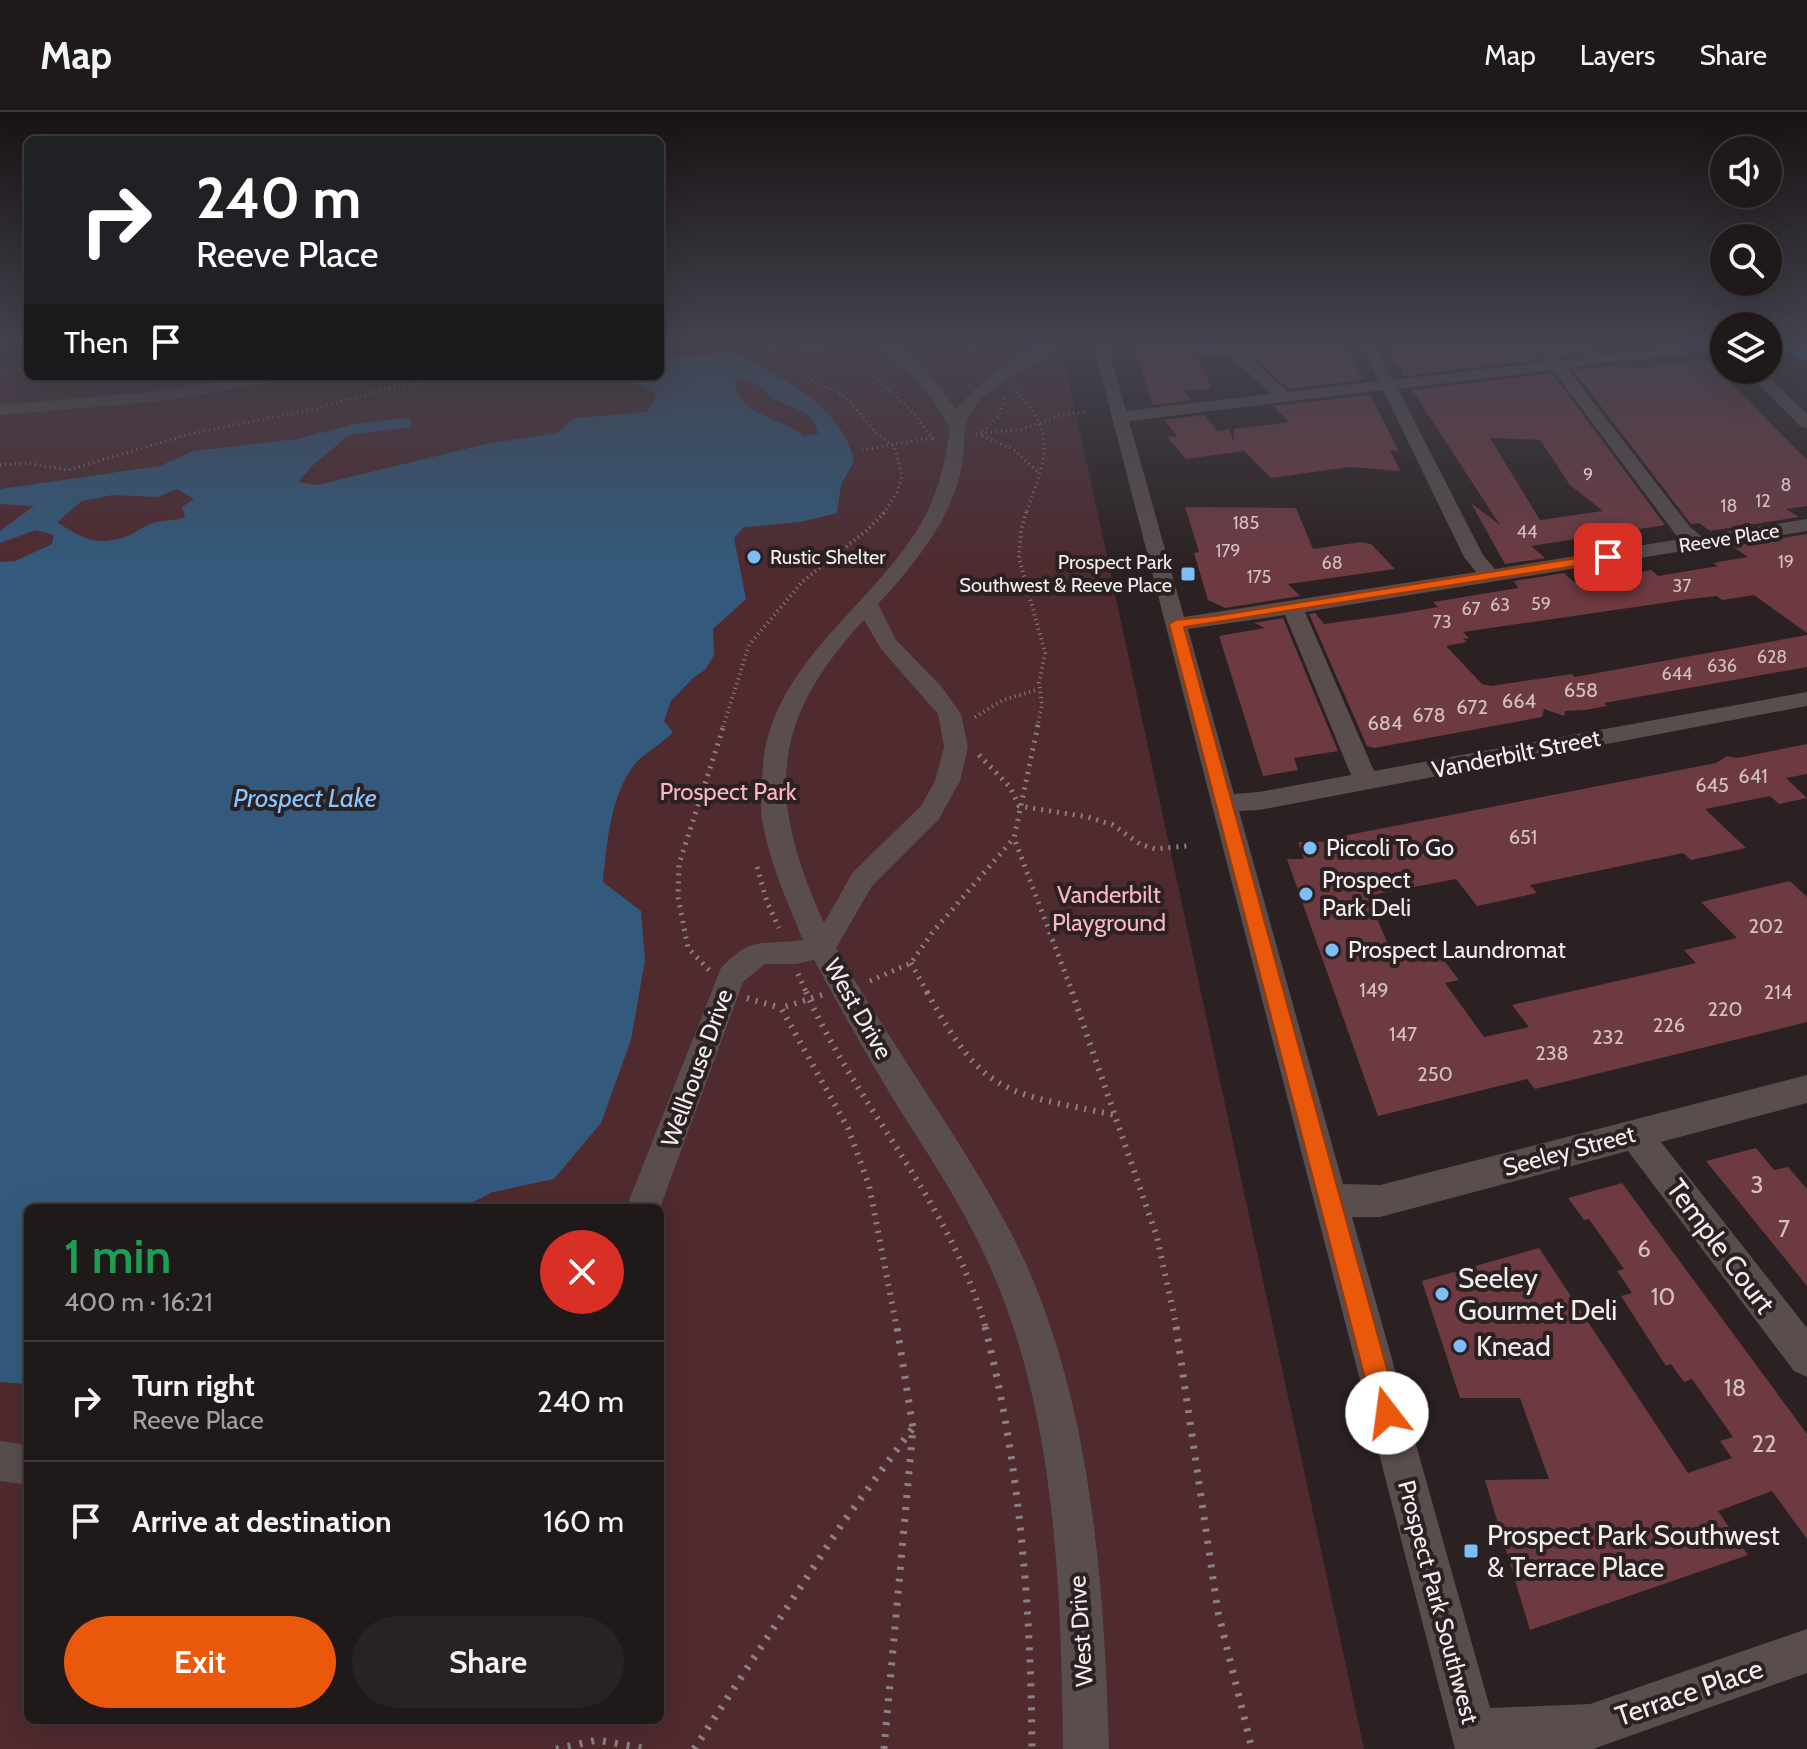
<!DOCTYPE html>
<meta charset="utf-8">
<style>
body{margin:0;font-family:Cabin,sans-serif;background:#282223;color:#f1f3f6;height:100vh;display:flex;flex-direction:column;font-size:30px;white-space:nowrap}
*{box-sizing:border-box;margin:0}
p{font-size:26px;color:#a2a0a2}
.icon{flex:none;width:44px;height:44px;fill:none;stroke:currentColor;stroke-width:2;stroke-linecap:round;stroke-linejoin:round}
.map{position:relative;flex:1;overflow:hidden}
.side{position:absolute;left:24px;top:1092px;width:640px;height:520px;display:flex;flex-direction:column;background:#20191a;border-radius:12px;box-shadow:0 8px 32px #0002,0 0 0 2px #3d3839}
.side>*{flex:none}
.banner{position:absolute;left:24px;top:24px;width:640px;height:244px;border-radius:12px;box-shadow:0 8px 32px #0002,0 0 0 2px #3d3839;background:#202124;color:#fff;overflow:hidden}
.controls{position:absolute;left:1710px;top:24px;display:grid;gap:16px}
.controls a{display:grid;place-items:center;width:72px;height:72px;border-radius:50%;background:#20191a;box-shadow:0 8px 32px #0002,0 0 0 2px #3d3839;font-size:40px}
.pin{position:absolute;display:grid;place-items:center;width:68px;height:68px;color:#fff;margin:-34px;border-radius:16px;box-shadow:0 4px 12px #0006}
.me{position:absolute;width:88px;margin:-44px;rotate:345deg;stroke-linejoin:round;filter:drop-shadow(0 0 6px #0008)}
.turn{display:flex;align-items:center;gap:28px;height:168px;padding:0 40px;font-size:36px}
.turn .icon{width:104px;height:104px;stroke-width:2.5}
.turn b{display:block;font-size:56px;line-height:68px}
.then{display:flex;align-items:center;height:76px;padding:0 40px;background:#0003;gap:16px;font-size:30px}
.round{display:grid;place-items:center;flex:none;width:84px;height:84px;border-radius:42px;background:#282223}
.headline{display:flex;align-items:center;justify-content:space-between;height:136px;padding:0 40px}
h1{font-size:48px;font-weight:600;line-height:60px;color:#1e9e55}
.action{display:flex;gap:16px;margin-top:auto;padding:16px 40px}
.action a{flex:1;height:92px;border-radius:48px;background:#ea580c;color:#fff;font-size:32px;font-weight:600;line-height:92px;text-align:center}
.action a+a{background:#282223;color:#f1f3f6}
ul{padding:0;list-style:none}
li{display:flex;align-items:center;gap:24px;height:120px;padding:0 40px;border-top:2px solid #3d3839}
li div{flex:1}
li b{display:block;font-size:30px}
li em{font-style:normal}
header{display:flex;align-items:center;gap:48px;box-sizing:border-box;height:112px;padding:0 40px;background:#20191a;border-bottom:2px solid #3d3839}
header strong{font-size:38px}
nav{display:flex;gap:44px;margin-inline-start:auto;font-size:28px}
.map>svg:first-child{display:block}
.green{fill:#4f2a2f;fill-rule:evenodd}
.water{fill:#335a7d;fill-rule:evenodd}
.building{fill:#6e3a42;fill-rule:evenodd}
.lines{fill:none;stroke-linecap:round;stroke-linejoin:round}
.path-far4{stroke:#8a8182;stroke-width:3;stroke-dasharray:1 4;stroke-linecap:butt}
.path-far3{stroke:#8a8182;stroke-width:4;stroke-dasharray:1 4;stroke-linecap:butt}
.path-far2{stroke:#8a8182;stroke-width:5;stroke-dasharray:2 6;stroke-linecap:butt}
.path-far1{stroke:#8a8182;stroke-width:6;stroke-dasharray:2 7;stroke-linecap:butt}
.path{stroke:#8a8182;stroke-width:7;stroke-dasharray:3 9;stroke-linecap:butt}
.minor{fill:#594d4e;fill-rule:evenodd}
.major{fill:#2873a7;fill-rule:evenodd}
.highway{fill:#078de3;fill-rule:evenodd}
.route{fill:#ea580c;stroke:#983908;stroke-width:2}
.poi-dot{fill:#7dbef9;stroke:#2b2122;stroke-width:3}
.labels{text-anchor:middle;stroke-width:8;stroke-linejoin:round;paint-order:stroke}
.far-number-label{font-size:18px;fill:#d2c0c2}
.far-street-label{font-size:20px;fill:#f4eded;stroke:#2b2122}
.far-poi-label{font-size:20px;fill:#f4eded;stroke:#2b2122;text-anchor:start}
.number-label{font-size:20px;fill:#d2c0c2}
.street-label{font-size:24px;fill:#f4eded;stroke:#2b2122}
.park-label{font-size:24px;fill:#fcb6bd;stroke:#2b2122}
.poi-label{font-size:24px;fill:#f4eded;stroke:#2b2122;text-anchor:start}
.near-number-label{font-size:24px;fill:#d2c0c2}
.water-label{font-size:26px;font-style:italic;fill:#88c6ff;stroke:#2b2122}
.near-street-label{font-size:28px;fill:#f4eded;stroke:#2b2122}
.near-poi-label{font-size:28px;fill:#f4eded;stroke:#2b2122;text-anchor:start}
</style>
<header>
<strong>Map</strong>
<nav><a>Map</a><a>Layers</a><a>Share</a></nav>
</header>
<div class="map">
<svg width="1807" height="1637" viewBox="0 0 1807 1637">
<rect width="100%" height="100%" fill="#2b2122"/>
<path class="green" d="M660,231H1061L1364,1637H0V245L28,242V264H660ZM28,1096H660V1608H28Z"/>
<path class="water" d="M736,242C782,265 843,295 854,349L841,373L837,401L800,410L744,415L734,426L746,487L713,517L714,543L705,558L694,565L671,589L664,609L673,620C662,632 644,641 634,653C610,685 607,731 603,770L641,799L645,848L631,928L601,1011L554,1067L493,1080L461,1096H28V1272L0,1270V450L15,449L52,432L54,423L36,418L0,431V419L34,394L0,392V377L160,354L193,339L297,327L359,311L410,306L411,315L349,323L313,353L298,370L317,373L486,332L556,321L575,306L647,300L657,281L618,264H660V245ZM735,267C765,269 758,280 780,290C798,299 814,299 818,322L804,324C783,307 732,300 735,267ZM177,377L194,387L182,395L185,405C174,409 164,408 153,411C145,413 138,419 130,423C99,435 84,428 57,410L82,389L113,383L158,385Z"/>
<path class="building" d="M1236,231H1344L1363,268L1289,277Z
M1386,231H1530L1541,248L1404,264Z
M1552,231H1587L1603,241L1562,245Z
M1133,232L1192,235L1193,243L1197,244L1211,276L1183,279L1191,288L1153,293Z
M1704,248L1709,249L1807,348V394L1786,397L1799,405L1710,419L1699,411L1691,412L1573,258L1622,252L1630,257Z
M1552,261L1665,413L1531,434L1545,446L1505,452L1471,391L1500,413L1412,278ZM1490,326L1540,328L1570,373L1603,399L1540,408Z
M1370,283L1399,339L1390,338L1400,359L1350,355L1271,366L1244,339L1186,347L1167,325L1177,324L1164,308L1204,303L1218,319L1229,317L1234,330V317L1289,310L1273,294Z
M1185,395L1296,396L1313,437L1361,430L1371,432L1395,457L1288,472L1300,484L1225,496L1208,488L1194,441L1199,440Z
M1807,422V521L1754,483L1722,488L1717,484L1690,487L1463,520L1469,526L1463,527L1467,530L1446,534L1482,572L1491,574L1572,562L1575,565L1807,523V555L1604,591L1607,594L1585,598L1565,599L1564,604L1544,597L1542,605L1374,636L1367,634L1309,502L1315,501L1324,512L1397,502L1438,495L1433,490L1518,476L1514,469L1564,461L1574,470L1651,458L1658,464L1718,454L1713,451L1748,445L1732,434Z
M1283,506L1338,639L1294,646L1298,658L1263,664L1219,524L1265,516L1254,511Z
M1807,632V662L1786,666L1807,686L1779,692L1770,684L1705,697L1746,736L1691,748L1683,741L1616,755L1530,773L1537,781L1477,794L1456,767L1367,784L1395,848L1436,838L1459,868L1445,871L1484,925L1529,915L1512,893L1696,851L1684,838L1737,826L1701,790L1790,769L1807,785V910L1535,977L1527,967L1378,1004L1287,747H1304L1298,730L1347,729L1343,724L1716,651L1727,644L1737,646Z
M1756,1036L1774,1058L1788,1055L1807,1077V1174L1706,1049Z
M1622,1071L1807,1322V1427L1772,1379L1718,1399L1748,1443L1530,1518L1485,1368L1549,1367L1520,1286H1460L1422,1169L1539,1136L1688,1361L1732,1346L1720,1329L1733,1325L1692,1267L1684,1270L1671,1252L1666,1254L1621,1184L1632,1181L1617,1159L1624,1157L1589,1107L1584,1108L1568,1086Z"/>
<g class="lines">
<path class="path-far4" d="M766,231L780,241L789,255L847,286L875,320L894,334L902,363L898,379L883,402
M788,231L859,250L910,297L934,328
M965,231L989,252
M0,261L28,256
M299,270L326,264
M1013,276C1060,322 1045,346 1026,402
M982,319L999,304L1006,283
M976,322L1023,317L1062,303L1088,299
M982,324L1013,337L1038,360
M862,338L936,325
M0,353L26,351L68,358L190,322L314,297L389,276L465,264"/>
<path class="path-far3" d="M1026,400L1021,418L1019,446L1045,541L1039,571L1042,593L1037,615
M975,605L1003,588L1036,578
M723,615L749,533L803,469L866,419L885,400"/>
<path class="path-far2" d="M1038,613L1014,726L1073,882
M979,643L1010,675L1019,694L1088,705L1113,713L1140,732L1155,737L1187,734
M757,755L767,790L779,816
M911,851L928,882
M709,858L688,836L678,785L679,752L724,613
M798,862L807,882
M870,869L911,851L932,821L1014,726"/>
<path class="path-far1" d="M806,880C859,998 950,1089 986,1217
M927,880C984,984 1004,980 1115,1003
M1072,880L1157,1125L1177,1217
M822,883L781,896L848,1016L869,1073L897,1217
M747,886L781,896"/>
<path class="path" d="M985,1215C1020,1351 1031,1497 1032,1637
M1176,1215L1218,1500L1252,1637
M556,1637L597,1628L648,1637
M694,1637L842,1412L912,1317
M884,1637L913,1316L897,1215"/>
<path class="minor" d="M873,231C911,231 937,269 956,298C974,272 1031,230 1062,231C1037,259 990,266 970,302C961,319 966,344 960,363C947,413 913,454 878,492L896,528L941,574L961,602L968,635L960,669L939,707L872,774L836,836C890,932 958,1021 1010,1119C1091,1274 1104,1466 1109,1637H1063C1061,1475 1056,1298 987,1148C961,1091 925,1038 892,985C865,940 839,894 814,848L796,852H765L743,870L660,1096H626L721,856C754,822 763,834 803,828C787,789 769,750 762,707C760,696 762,683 762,671C762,556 868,501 920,413C939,381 945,351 950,315L919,269ZM864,508L881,537L938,602L944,635L935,669L921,694L853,760L824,811C768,687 768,611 864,508Z
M1093,231H1107L1126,299L1271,282L1229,243L1195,241V235L1200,233L1238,235L1288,280L1378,269L1360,231H1374L1393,268L1546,250L1533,231H1548L1561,248L1724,231V237L1567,256L1690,415L1701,424L1807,407V419L1305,500L1374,659L1807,580V594L1259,698L1239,699L1343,1072L1380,1073L1807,963V991L1661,1030L1807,1216V1265L1794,1259L1628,1039L1380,1105H1352L1490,1596L1590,1592L1807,1517V1561L1593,1637H1455ZM1553,258L1676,423L1681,427L1495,457L1483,443L1398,277ZM1383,278L1464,445L1476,460L1184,505L1129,309ZM1285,503L1351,663L1259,680L1234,682L1188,517Z
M1745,258H1762L1807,302V316L1801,315Z
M252,264H288L280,269L162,289L0,303V293L162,279Z
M0,1329L28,1333V1373L0,1369Z"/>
<path class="major" d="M0,231H13L10,235L0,237Z"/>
<path class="highway" d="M1778,231L1807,232V248L1781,236Z"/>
</g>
<linearGradient id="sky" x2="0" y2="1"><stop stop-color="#181213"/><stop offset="0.5" stop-color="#44434f"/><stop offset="1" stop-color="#44434f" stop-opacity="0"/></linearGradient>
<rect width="1807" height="460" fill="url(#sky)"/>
<path class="route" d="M1608,441L1613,442V448L1184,515L1399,1301L1396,1310L1387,1313L1378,1310L1374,1301L1169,512L1176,508L1215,504Z"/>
<g class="poi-dot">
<circle cx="754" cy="445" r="8"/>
<rect x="1180" y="454" width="16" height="16" rx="4"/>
<circle cx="1310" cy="736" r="8"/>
<circle cx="1306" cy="782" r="8"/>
<circle cx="1332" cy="838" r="8"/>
<circle cx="1442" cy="1182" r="8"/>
<circle cx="1460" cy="1234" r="8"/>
<rect x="1463" y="1431" width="16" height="16" rx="4"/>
</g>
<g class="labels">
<g class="far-number-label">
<text x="1588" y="369">9</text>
<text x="1786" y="379">8</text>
<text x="1763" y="395">12</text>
<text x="1729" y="400">18</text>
<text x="1246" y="417">185</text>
<text x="1527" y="426">44</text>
<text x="1228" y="445">179</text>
<text x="1786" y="456">19</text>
<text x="1332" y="457">68</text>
<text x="1259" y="471">175</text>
<text x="1682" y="480">37</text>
<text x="1541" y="498">59</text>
<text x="1500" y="499">63</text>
<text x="1471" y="503">67</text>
<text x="1442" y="516">73</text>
<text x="1772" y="551">628</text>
<text x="1722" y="560">636</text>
<text x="1677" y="568">644</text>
</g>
<g class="far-street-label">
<text transform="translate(1729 426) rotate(-9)" y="7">Reeve Place</text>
</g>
<g class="far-poi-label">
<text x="770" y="452">Rustic Shelter</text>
<text x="1172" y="457" text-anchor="end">Prospect Park<tspan x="1172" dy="23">Southwest &amp; Reeve Place</tspan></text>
</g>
<g class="number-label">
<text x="1581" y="585">658</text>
<text x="1519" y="596">664</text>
<text x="1472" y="602">672</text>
<text x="1429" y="610">678</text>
<text x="1385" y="618">684</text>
<text x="1753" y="671">641</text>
<text x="1712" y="680">645</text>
<text x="1523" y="732">651</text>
<text x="1766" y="821">202</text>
<text x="1374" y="885">149</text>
<text x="1778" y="887">214</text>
<text x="1725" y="904">220</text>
<text x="1669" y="920">226</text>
<text x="1403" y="929">147</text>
<text x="1608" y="932">232</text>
<text x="1552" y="948">238</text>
<text x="1435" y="969">250</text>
</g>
<g class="street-label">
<text transform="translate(1516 642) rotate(-11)" y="8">Vanderbilt Street</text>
<text transform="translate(858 897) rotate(60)" y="8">West Drive</text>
<text transform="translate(697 956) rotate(-70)" y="8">Wellhouse Drive</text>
<text transform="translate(1569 1039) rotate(-15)" y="8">Seeley Street</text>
<text transform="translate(1438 1490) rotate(75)" y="8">Prospect Park Southwest</text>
<text transform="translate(1081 1519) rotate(-94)" y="8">West Drive</text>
</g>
<g class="park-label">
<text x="728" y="688">Prospect Park</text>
<text x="1109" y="791">Vanderbilt<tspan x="1109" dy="28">Playground</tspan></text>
</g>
<g class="poi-label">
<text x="1326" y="744">Piccoli To Go</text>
<text x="1322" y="776">Prospect<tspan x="1322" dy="28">Park Deli</tspan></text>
<text x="1348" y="846">Prospect Laundromat</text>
</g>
<g class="near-number-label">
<text x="1757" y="1081">3</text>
<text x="1784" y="1125">7</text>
<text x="1644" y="1145">6</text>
<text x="1663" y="1193">10</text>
<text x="1735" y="1284">18</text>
<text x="1764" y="1340">22</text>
</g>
<g class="water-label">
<text x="305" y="695">Prospect Lake</text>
</g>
<g class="near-street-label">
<text transform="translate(1721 1134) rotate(53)" y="10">Temple Court</text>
<text transform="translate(1689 1580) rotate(-19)" y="10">Terrace Place</text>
</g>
<g class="near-poi-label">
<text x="1458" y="1176">Seeley<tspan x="1458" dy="32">Gourmet Deli</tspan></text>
<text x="1476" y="1244">Knead</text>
<text x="1487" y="1433">Prospect Park Southwest<tspan x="1487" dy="32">&amp; Terrace Place</tspan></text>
</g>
</g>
</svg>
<div class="controls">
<a><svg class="icon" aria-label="sound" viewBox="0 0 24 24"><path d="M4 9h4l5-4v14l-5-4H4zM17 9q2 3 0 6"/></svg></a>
<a><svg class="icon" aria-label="search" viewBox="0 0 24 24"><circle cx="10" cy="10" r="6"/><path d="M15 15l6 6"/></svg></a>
<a><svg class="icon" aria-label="layers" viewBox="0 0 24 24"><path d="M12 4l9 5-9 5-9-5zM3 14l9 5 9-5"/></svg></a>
</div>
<div class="pin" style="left:1608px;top:445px;background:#d93025"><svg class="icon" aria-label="arrive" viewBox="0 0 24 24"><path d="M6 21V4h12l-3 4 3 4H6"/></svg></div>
<svg class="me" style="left:1387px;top:1301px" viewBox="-20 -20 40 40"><circle r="19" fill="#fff"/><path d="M0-13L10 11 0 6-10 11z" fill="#ea580c"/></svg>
<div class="banner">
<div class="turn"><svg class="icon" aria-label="right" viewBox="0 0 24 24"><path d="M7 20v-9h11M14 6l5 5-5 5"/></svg><div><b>240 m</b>Reeve Place</div></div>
<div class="then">Then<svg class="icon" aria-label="arrive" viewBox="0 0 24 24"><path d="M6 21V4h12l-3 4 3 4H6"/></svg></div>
</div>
<section class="side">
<div class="headline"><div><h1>1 min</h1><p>400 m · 16:21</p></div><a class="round" style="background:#d93025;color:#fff"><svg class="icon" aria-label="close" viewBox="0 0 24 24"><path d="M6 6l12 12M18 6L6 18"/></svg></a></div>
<ul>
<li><svg class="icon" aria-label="right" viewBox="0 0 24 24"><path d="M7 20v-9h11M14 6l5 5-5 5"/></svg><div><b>Turn right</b><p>Reeve Place</p></div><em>240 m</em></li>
<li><svg class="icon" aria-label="arrive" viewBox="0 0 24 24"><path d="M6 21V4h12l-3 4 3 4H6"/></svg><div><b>Arrive at destination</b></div><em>160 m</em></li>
</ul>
<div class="action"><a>Exit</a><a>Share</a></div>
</section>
</div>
